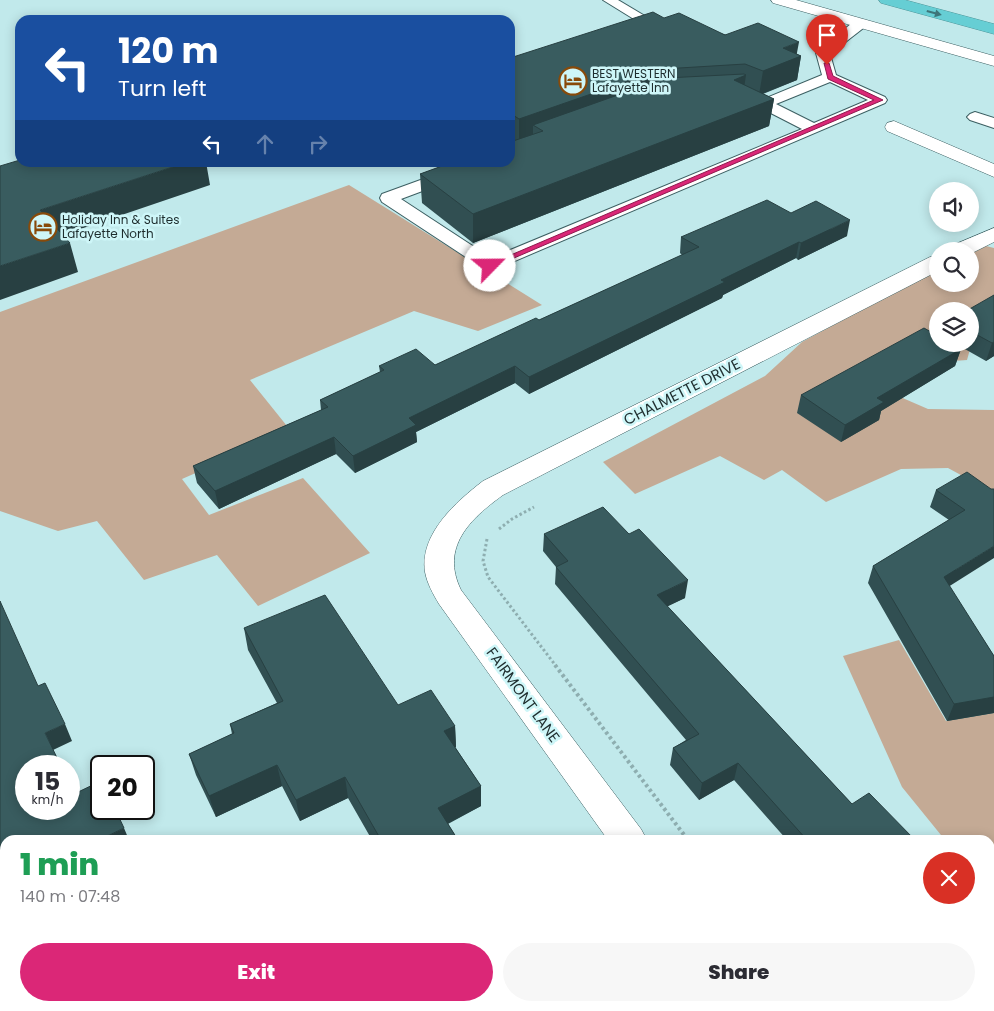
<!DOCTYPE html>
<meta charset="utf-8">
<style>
body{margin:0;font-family:Poppins,sans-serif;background:#f7f7f7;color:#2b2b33;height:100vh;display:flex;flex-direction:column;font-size:19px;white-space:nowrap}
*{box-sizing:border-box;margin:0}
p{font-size:16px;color:#7c7c81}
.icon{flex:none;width:28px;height:28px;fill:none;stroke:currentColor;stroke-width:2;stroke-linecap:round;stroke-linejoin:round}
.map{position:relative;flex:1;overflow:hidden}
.drawer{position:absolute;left:0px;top:835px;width:995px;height:176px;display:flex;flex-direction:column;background:#fff;border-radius:15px 15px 0 0;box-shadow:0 2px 12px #0003}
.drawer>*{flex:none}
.guide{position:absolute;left:15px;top:15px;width:500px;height:152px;border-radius:15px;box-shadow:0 2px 12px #0003;background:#1a4fa0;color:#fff;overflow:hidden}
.fabs{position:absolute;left:929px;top:182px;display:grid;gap:10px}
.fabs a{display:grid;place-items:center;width:50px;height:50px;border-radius:50%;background:#fff;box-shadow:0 2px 12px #0003;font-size:25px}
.speed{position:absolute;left:15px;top:755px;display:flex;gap:10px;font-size:25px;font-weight:700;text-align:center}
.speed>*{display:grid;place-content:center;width:65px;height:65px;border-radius:50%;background:#fff;box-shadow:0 2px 12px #0003;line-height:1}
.speed small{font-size:12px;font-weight:400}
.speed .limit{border:2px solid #111;border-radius:8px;background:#fff;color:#111}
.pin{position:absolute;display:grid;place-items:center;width:42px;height:42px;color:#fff;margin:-51px -21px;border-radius:50% 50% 50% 0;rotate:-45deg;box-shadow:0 0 5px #0007}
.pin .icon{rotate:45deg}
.me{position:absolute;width:55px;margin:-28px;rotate:67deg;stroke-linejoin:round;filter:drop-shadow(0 0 4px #0008)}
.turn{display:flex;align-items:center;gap:18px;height:105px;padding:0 20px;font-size:22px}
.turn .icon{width:65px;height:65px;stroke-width:2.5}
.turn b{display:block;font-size:35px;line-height:42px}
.lanes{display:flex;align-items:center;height:48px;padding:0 20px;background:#0003;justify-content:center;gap:25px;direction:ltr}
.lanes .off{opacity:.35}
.round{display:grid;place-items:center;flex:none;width:52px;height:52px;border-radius:26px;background:#f7f7f7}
.summary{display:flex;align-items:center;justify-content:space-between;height:85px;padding:0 20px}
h1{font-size:30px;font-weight:800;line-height:38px;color:#1e9e55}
.cta{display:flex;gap:10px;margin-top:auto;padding:10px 20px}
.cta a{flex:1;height:58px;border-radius:30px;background:#db2777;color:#fff;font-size:20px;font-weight:800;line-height:58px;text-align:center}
.cta a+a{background:#f7f7f7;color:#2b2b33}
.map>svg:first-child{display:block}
.green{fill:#c4aa95;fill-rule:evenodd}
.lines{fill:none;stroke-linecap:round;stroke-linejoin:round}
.service-casing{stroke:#3c5f62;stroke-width:2}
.minor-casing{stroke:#3c5f62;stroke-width:1}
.tertiary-casing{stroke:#3c5f62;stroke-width:1}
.motorway-casing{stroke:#4d969a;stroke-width:1}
.path-far1{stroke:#8eaeb0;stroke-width:3;stroke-dasharray:2.5 2.5;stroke-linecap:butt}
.path{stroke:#8eaeb0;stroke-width:4;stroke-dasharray:3 3;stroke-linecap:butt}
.service{fill:#fff;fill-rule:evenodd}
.minor{fill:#fff;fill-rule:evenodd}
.tertiary{fill:#fff;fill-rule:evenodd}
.motorway{fill:#66ced4;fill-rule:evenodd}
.wall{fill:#314f52}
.shaded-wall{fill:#284042}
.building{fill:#395c5f;stroke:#284042}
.oneway{fill:#3e7579}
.route{fill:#db2777;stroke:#8e194d}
.labels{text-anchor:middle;stroke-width:5;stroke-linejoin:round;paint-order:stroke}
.far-poi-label{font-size:12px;fill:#1e2d2e;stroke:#cef6f8;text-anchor:start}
.street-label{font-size:15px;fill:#1e2d2e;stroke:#cef6f8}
</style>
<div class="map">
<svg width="994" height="1011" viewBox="0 0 994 1011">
<rect width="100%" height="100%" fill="#c1e9eb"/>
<path class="green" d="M349,185L542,305L478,331L414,311L250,380L291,431L182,479L209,515L303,478L370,553L258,606L217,555L144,580L97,521L58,531L0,511V312Z
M982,245L994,248V312L981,310L967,360L926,363L868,383L928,409L994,410V493L948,468L901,469L826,502L782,470L764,480L720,456L635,494L603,462L765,376L802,342L937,268L938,284H970V251ZM938,311H970V344H938Z
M899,640L946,721L994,713V884L990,882V840H945L902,787L843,656Z"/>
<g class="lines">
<g class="service-casing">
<path id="service" d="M603,0H618L655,22C649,28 634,32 625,30L623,27L625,24L637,21Z
M861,19L868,23L866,26L830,54L836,75L885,97L887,100L885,103L496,269L490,270L484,269L382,202L380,198L382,194L470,162H494L492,165L401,199L491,258L802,129L759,107L757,104L759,101L822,75L816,53L818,50L856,20ZM830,82L868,100L814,123L776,104Z
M975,112L994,118V128L970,120L967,117L970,114Z"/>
</g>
<g class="minor-casing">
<path id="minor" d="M894,121L994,164V177L887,131L885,127L887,123Z
M994,228V242L970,254V251H948L951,246Z
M938,256V271L503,495C470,519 440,547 461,590L641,829L647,840H608L439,604C433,594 427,583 425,572C419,534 457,501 483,481L930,257Z
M732,1006H773L775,1011H734Z"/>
</g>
<g class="tertiary-casing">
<path id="tertiary" d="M771,0H796L994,56V66L773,3Z"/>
</g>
<g class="motorway-casing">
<path id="motorway" d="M879,0H905L994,24V34L881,3Z"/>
</g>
<path class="path-far1" d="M499,529L512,519L534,507
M487,539L483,561L488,577L556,666"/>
<path class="path" d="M555,665L688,840"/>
<use href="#service" class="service"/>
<use href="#minor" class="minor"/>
<use href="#tertiary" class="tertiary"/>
<use href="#motorway" class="motorway"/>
</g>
<path class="wall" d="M664,18L797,54L801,56L797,80L763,94L774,99L769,126L473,243L422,203L420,174L514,141L510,138V58Z
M791,213L847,236L798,260L796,258L723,295L722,298L529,394L515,383L416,432L417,442L355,473L336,454L219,509L197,483L193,466L321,410L320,400L380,372L379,366L435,365L539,320L682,255L680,253L681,237Z
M994,295V356L986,361L956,344H970V311Z
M961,349L955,366L881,411L879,420L841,442L797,413L801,395Z
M991,489L949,586L994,656V713L947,721L868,583L873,566L949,520L930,507L936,490Z
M544,534L685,598L667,606L852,804L915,840H787L734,780L699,800L670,765L673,748L686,740L555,584L556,567L543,551Z
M244,628L398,705L455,726L456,747H455L481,786V806L448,824L458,840H372L348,798L300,821L282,786L216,817L196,775L189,754L232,734L230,724L277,703L248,650Z
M445,1006H574L577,1011H448Z
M927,1006H990L994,1011H931Z"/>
<path class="shaded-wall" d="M799,42L796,58L801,56L797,80L759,95L763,71L783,48Z
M663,69L660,93L543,131L533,125V139L519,144V119Z
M746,75L742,102L734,80Z
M774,99L769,126L473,243V214Z
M188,162H206L210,185L48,240L40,210Z
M850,220L847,236L798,260L801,243Z
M799,242L796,258L723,295L722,298L529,394V377L721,280Z
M70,243L78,272L0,300V266Z
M994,342V356L986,361L992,343Z
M961,349L955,366L881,411L879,420L841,442L845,425L877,398Z
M515,366V383L416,432L417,442L355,473L353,456L409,418Z
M334,437L336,454L219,509L215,491Z
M994,546V558L937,594L944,577Z
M688,580L685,598L654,613L657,595Z
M994,697V713L947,721L954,704Z
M65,724L72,741L53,750L45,733Z
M455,726L456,747L445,752L444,731Z
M738,763L734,780L699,800L702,783Z
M277,765L282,786L216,817L209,796Z
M345,777L348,798L300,821L296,800Z
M481,786V806L439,828L438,808Z
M124,828L129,840H104L103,838Z
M34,1006H52L54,1011H33L31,1008Z
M472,1006H485L486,1011H464Z"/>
<path class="building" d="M653,12L664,18L679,13L725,35L758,23L799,42L783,48L801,56L763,71L745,64L663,69L519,119L510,113V58Z
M744,74L746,75L734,80L774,99L473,214L420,174L453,162H510V142L543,131L533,125L666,78Z
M20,160V162H188L40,210L70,243L0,266V166Z
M767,200L791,213L816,201L850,220L801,243L799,242L721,280L725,282L529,377L515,366L409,418L416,425L353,456L334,437L215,491L193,466L328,407L320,400L384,370L379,366L416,349L435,365L536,318L539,320L699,247L681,237Z
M994,295V342L992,343L970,331V311H966Z
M924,328L938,336V344H951L961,349L877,398L884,402L845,425L801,395Z
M967,472L991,489H994V546L944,577L994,656V697L954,704L873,566L965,510L936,490Z
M603,507L629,534L639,529L688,580L657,595L852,804L869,793L915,840H807L738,763L702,783L673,748L699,734L556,567L568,561L544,534Z
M325,595L398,705L431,690L455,726L444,731L481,786L438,808L458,840H381L345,777L296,800L277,765L209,796L189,754L234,733L230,724L283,701L244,628Z
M0,601L38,686L45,683L65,724L45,733L61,766H26V809H69V782L74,794L101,781V809H115L124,828L103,838L105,840H5V883L0,870Z
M990,955L994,959V1011H953L949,1006H990Z
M50,1006H178L180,1011H52Z
M455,1006H472L464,1011H457Z
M490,1006H574L577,1011H492Z"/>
<defs><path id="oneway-solid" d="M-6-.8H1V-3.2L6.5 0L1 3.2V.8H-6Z" transform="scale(1.25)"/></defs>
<use class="oneway" href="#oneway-solid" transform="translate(934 13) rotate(15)"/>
<path class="route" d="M824,63H829L833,76L883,100L493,267H486L485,266L874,100L828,79Z"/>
<defs>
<g id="hotel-ring" transform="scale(1.4375)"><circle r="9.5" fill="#cef6f8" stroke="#884a0a" stroke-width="1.5"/><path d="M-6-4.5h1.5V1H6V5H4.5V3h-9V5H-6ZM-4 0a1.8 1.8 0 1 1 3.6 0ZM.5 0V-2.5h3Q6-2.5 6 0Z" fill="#884a0a"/></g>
</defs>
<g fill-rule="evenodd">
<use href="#hotel-ring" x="573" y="81"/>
<use href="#hotel-ring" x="43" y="227"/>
</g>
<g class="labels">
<g class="far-poi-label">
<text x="592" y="78">BEST WESTERN<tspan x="592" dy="14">Lafayette Inn</tspan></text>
<text x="62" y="224">Holiday Inn &amp; Suites<tspan x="62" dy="14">Lafayette North</tspan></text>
</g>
<g class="street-label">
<text transform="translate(682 392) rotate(-27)" y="5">CHALMETTE DRIVE</text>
<text transform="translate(523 695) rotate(54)" y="5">FAIRMONT LANE</text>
</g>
</g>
</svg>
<div class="fabs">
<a><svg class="icon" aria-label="sound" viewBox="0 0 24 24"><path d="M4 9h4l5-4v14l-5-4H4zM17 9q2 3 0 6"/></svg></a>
<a><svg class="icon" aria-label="search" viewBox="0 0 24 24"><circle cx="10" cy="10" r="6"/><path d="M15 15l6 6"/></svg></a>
<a><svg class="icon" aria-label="layers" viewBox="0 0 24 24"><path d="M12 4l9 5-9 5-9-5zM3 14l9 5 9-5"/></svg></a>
</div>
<div class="speed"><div>15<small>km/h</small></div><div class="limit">20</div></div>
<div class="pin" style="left:827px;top:65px;background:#d93025"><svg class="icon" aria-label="arrive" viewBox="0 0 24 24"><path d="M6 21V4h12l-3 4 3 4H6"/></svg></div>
<svg class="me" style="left:490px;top:266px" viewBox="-20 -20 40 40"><circle r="19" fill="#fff"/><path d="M0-13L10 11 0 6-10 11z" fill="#db2777"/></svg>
<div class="guide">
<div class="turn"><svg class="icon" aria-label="left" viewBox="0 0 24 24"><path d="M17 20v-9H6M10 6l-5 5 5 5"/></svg><div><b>120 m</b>Turn left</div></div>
<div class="lanes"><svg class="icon" aria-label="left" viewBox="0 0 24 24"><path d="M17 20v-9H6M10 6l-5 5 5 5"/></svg><svg class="icon off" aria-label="ahead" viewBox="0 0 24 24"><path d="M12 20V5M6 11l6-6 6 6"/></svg><svg class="icon off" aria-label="right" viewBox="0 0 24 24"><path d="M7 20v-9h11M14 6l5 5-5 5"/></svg></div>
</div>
<section class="drawer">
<div class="summary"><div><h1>1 min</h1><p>140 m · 07:48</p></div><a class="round" style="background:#d93025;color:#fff"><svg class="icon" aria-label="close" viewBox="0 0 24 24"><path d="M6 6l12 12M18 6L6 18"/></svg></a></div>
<div class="cta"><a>Exit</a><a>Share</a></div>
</section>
</div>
